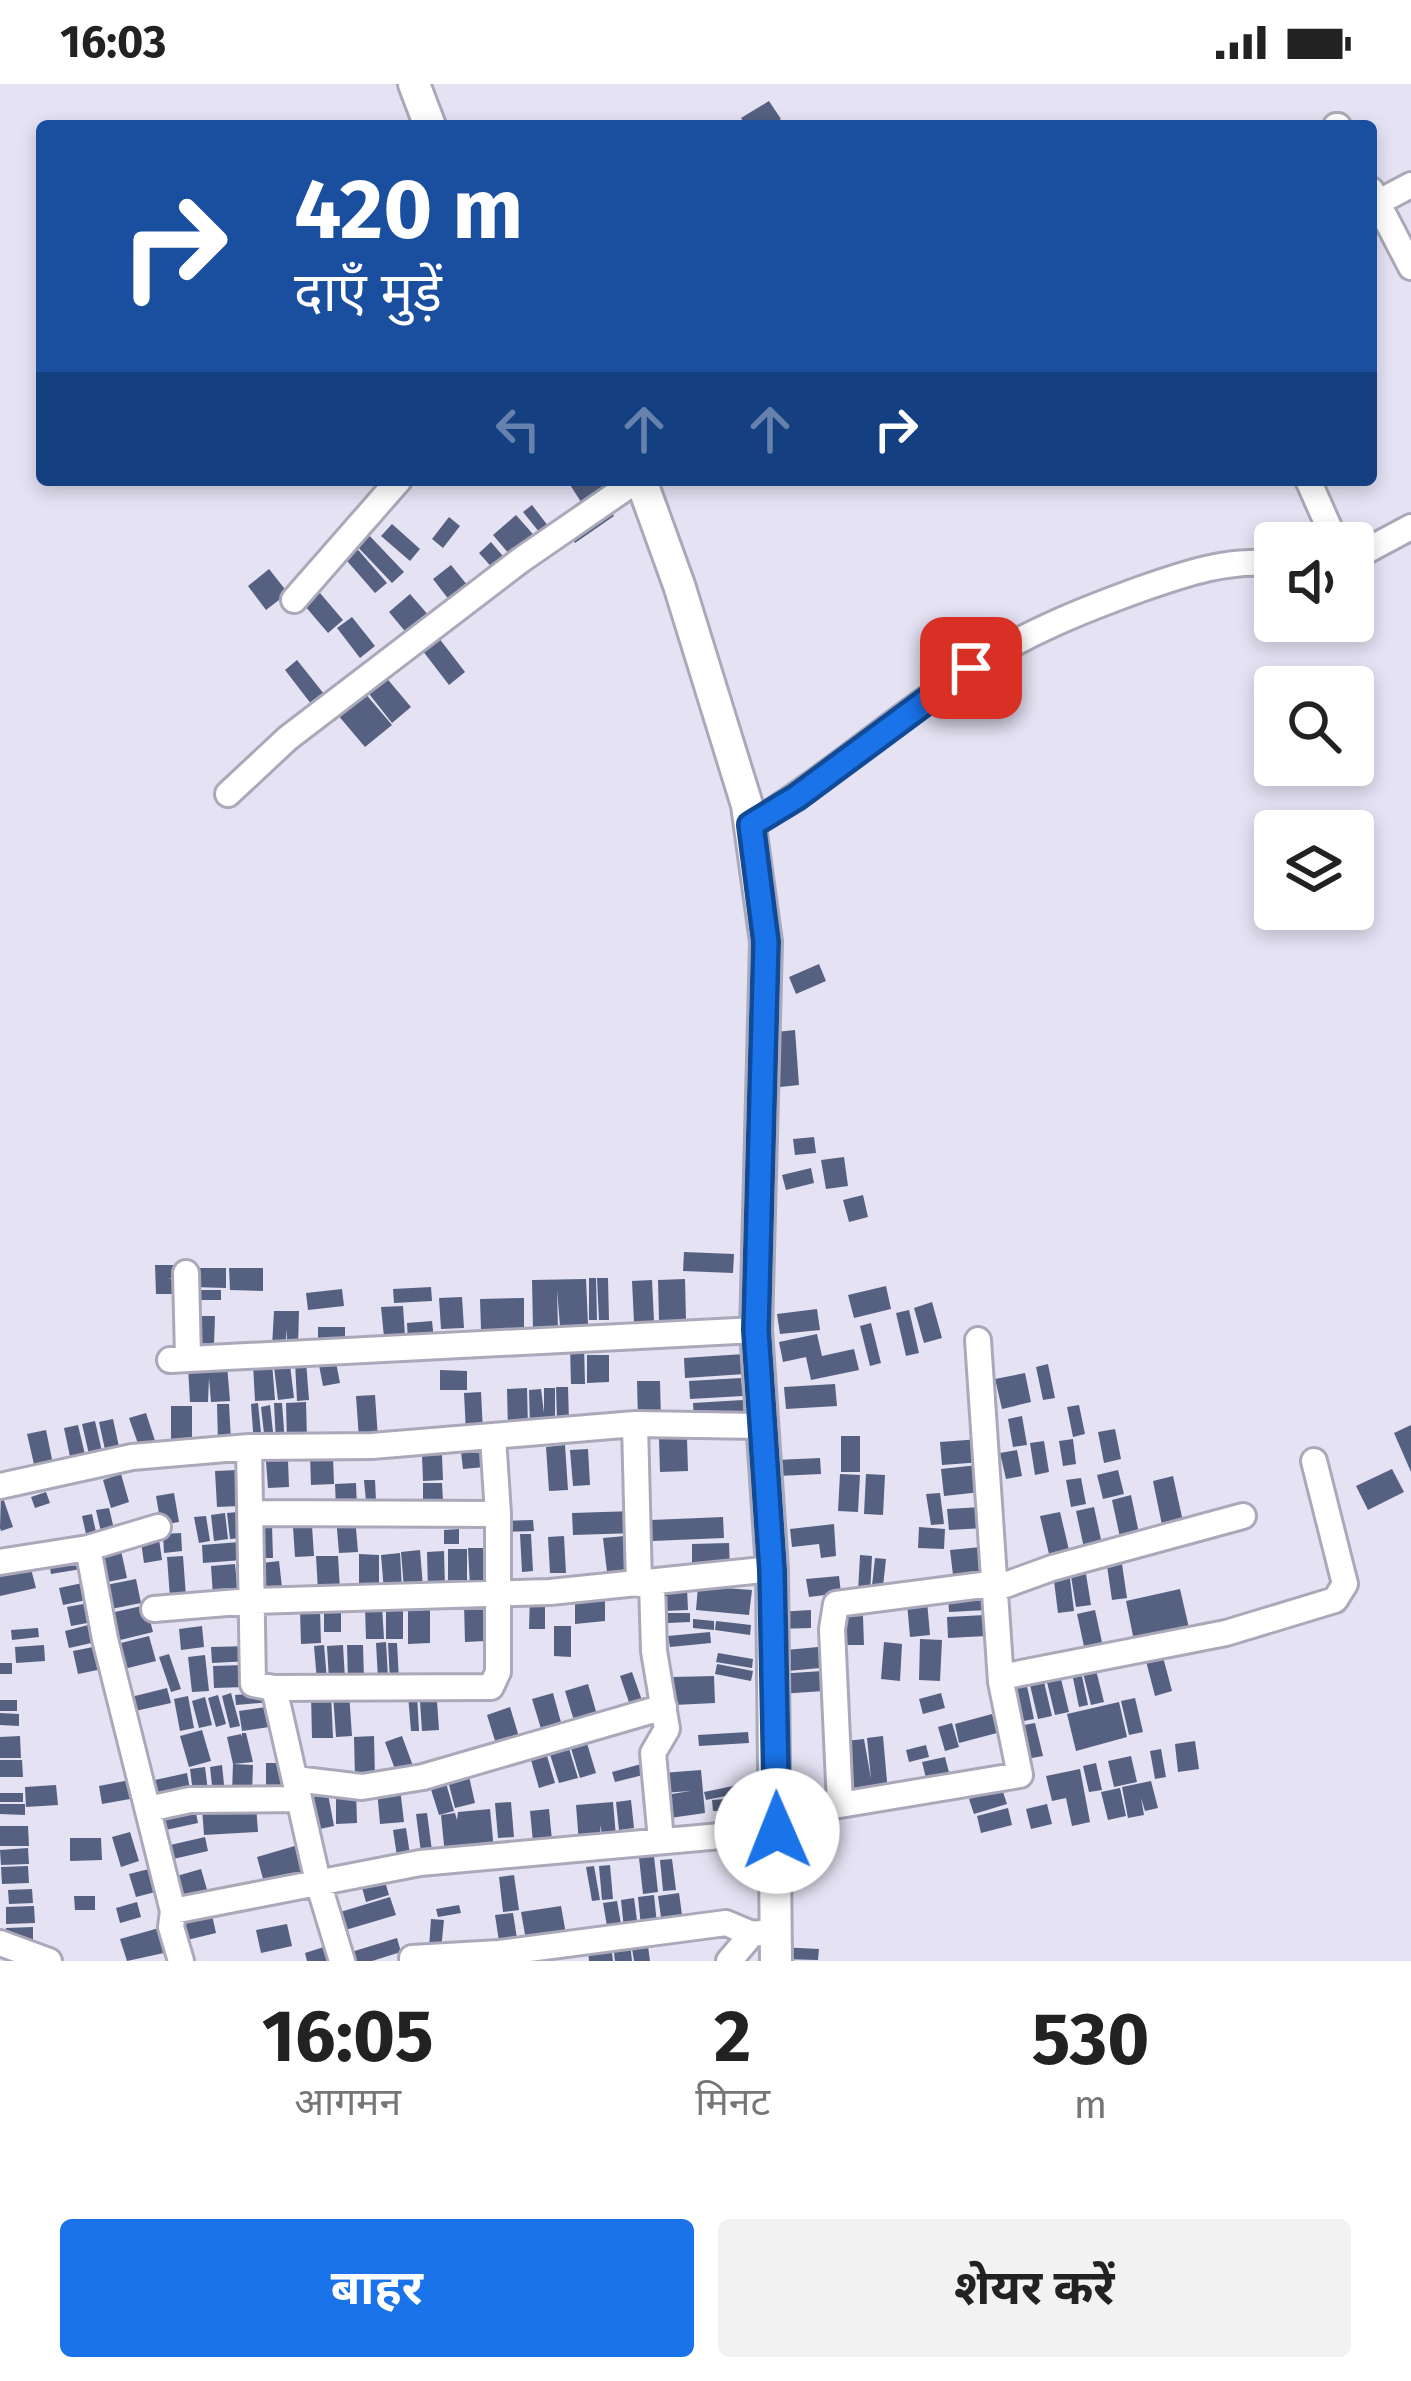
<!DOCTYPE html>
<html lang="hi">
<meta charset="utf-8">
<style>
body{margin:0;font-family:"Fira Sans","Noto Sans Devanagari",sans-serif;background:#f2f2f2;color:#222;height:100vh;display:flex;flex-direction:column;font-size:45px;white-space:nowrap}
*{box-sizing:border-box;margin:0}
p{font-size:39px;color:#767676}
.icon{flex:none;width:66px;height:66px;fill:none;stroke:currentColor;stroke-width:2;stroke-linecap:round;stroke-linejoin:round}
.map{position:relative;height:1877px;overflow:hidden}
.sheet{display:flex;flex-direction:column;background:#fff;flex:1}
.sheet>*{flex:none}
.top-card{position:absolute;left:36px;top:36px;width:1341px;height:366px;border-radius:12px;box-shadow:0 6px 18px #0003;background:#1a4fa0;color:#fff;overflow:hidden}
.buttons{position:absolute;left:1254px;top:438px;display:grid;gap:24px}
.buttons a{display:grid;place-items:center;width:120px;height:120px;border-radius:12px;background:#fff;box-shadow:0 6px 18px #0003;font-size:60px}
.pin{position:absolute;display:grid;place-items:center;width:102px;height:102px;color:#fff;margin:-51px;border-radius:24px;box-shadow:0 6px 18px #0006}
.me{position:absolute;width:132px;margin:-66px;rotate:359deg;stroke-linejoin:round;filter:drop-shadow(0 0 9px #0008)}
.turn{display:flex;align-items:center;gap:42px;height:252px;padding:0 60px;font-size:54px}
.turn .icon{width:156px;height:156px;stroke-width:2.5}
.turn b{display:block;font-size:84px;line-height:102px}
.lanes{display:flex;align-items:center;height:114px;padding:0 60px;background:#0003;justify-content:center;gap:60px;direction:ltr}
.lanes .off{opacity:.35}
.eta{display:flex;justify-content:space-evenly;align-items:center;height:204px;text-align:center}
.eta b{font-size:72px;font-weight:700;line-height:84px}
.button{display:flex;gap:24px;margin-top:auto;padding:24px 60px}
.button a{flex:1;height:138px;border-radius:12px;background:#1a73e8;color:#fff;font-size:48px;font-weight:700;line-height:138px;text-align:center}
.button a+a{background:#f2f2f2;color:#222}
.status{display:flex;justify-content:space-between;align-items:center;height:84px;padding:0 60px;background:#fff;direction:ltr}
.status svg{height:33px;fill:currentColor}
.map>svg:first-child{display:block}
.building{fill:#566181}
.lines{fill:none;stroke-linecap:round;stroke-linejoin:round}
.minor-casing{stroke:#aba9b9;stroke-width:30}
.major-casing{stroke:#aba9b9;stroke-width:36}
.minor{stroke:#fff;stroke-width:24}
.major{stroke:#fff;stroke-width:30}
.route-casing{stroke:#114b97;stroke-width:30}
.route{stroke:#1a73e8;stroke-width:21}
</style>
<div class="status"><b>16:03</b><svg viewBox="0 0 49 12"><path d="M0 12V9h3v3zM5 12V6h3v6zM10 12V3h3v9zM15 12V0h3v12zM26 1h20v11H26zM47 4h2v5h-2z"/></svg></div>
<div class="map">
<svg width="1411" height="1877" viewBox="0 0 1411 1877">
<rect width="100%" height="100%" fill="#e4e2f3"/>
<path class="building" d="M769,17L781,35L769,42H746L741,34Z
M567,396H615L581,418Z
M532,421L552,447L544,454L523,428Z
M607,421L614,432L575,459L568,448Z
M516,431L539,457L515,477L493,451Z
M449,433L460,442L443,464L432,455Z
M392,440L420,465L410,477L381,452Z
M366,448L404,488L392,499L354,459Z
M491,458L508,478L496,488L479,469Z
M353,460L387,499L375,509L341,470Z
M451,481L472,507L453,521L433,495Z
M269,485L288,509L266,526L248,502Z
M314,502L343,536L328,549L299,515Z
M410,510L430,533L409,552L389,528Z
M352,533L375,562L360,574L337,544Z
M435,549L465,588L449,601L419,562Z
M297,576L328,615L315,625L285,586Z
M384,591L411,623L392,639L366,606Z
M364,608L392,641L365,663L337,630Z
M819,880L826,897L796,910L789,893Z
M795,946L799,1001L780,1003L776,948Z
M814,1053L816,1069L795,1071L793,1055Z
M844,1073L848,1102L826,1105L821,1076Z
M811,1084L814,1099L786,1106L782,1091Z
M863,1111L868,1133L849,1138L843,1116Z
M684,1168L734,1170L733,1189L683,1187Z
M155,1181H183V1194H168L181,1196V1210H156Z
M193,1184H226V1204L193,1203Z
M229,1184H263V1207L230,1206Z
M589,1194H596L597,1236H589Z
M597,1194H608L609,1236H599Z
M586,1195L588,1240L560,1242L557,1206L558,1246H533L532,1196Z
M685,1195L686,1236H659L658,1196Z
M652,1196L654,1237L634,1238L632,1197Z
M886,1202L891,1225L854,1234L848,1211Z
M431,1203L432,1217L394,1219L393,1205Z
M342,1205L344,1222L308,1226L306,1209Z
M193,1206H221V1216H192Z
M462,1213L464,1244L441,1245L439,1214Z
M524,1214V1245H481L480,1215Z
M932,1218L942,1254L924,1259L914,1224Z
M403,1222L405,1252L384,1253L381,1223Z
M817,1225L820,1246L780,1250L777,1230Z
M909,1226L919,1269L906,1272L896,1229Z
M274,1227H299L298,1264H287V1245L285,1263H272Z
M194,1232H215L214,1260L193,1259Z
M432,1237L434,1256L408,1258L407,1239Z
M871,1239L881,1279L870,1282L860,1242Z
M318,1243H345V1261H318Z
M817,1250L822,1272L854,1265L859,1286L811,1296L806,1273L783,1278L779,1258Z
M570,1262H584L585,1300H571Z
M744,1270L745,1290L685,1294L684,1274Z
M587,1271H609V1298L587,1299Z
M335,1273L340,1299L323,1302L318,1276Z
M306,1277L309,1316L297,1317L295,1278Z
M272,1279L275,1316L255,1317L253,1280Z
M1048,1280L1055,1314L1043,1316L1036,1283Z
M227,1281L230,1317L211,1318L209,1294L208,1318H190L188,1283Z
M290,1281L294,1314L278,1316L274,1283Z
M440,1286L467,1287V1306H440Z
M1025,1289L1031,1318L1002,1325L995,1295Z
M741,1294L743,1312L690,1315L689,1297Z
M637,1297H660L661,1336H638Z
M835,1300L837,1322L786,1325L784,1303Z
M556,1303H568L569,1337H557Z
M527,1304L528,1344L508,1345L507,1305Z
M544,1304H555V1341L530,1343L529,1306L541,1305L544,1329Z
M481,1308L483,1348H466L464,1309Z
M375,1311L378,1354L359,1355L356,1312Z
M743,1316L744,1332L694,1335L693,1319Z
M306,1318L307,1356L287,1357L286,1319Z
M258,1319L262,1359L254,1360L251,1320Z
M274,1319H282L285,1359H276Z
M217,1320H229L231,1356L218,1357Z
M270,1321L274,1357L265,1358L261,1323Z
M1079,1321L1085,1350L1073,1353L1067,1323Z
M171,1322H192V1358L171,1359Z
M146,1329L158,1366L142,1371L129,1334Z
M1022,1332L1027,1361L1013,1363L1008,1335Z
M113,1335L121,1372L107,1375L99,1338Z
M95,1337L104,1376L91,1379L82,1340Z
M78,1341L87,1379L72,1382L64,1344Z
M1411,1341V1388L1394,1349Z
M1115,1345L1121,1375L1104,1379L1098,1348Z
M46,1346L54,1385L36,1389L27,1350Z
M841,1352H860V1388H841Z
M687,1354L688,1387L660,1388L659,1355Z
M980,1355L982,1378L942,1381L940,1358Z
M1073,1355L1076,1380L1063,1382L1059,1357Z
M1044,1357L1049,1388L1035,1391L1030,1359Z
M565,1361L568,1406L549,1407L546,1363Z
M588,1365L590,1401L573,1402L570,1366Z
M483,1366L485,1383L463,1385L461,1368Z
M1017,1366L1022,1392L1006,1395L1000,1369Z
M442,1371L443,1396L423,1397L422,1372Z
M310,1372H333L334,1400L311,1401Z
M820,1374L821,1390L777,1392L776,1376Z
M288,1376L289,1403L268,1404L266,1377Z
M978,1381L981,1408L944,1412L941,1385Z
M1392,1385L1404,1408L1368,1426L1356,1402Z
M237,1386L239,1422L217,1423L215,1387Z
M1118,1386L1124,1410L1103,1415L1097,1391Z
M121,1390L129,1418L111,1424L103,1396Z
M840,1390L860,1391L858,1428L838,1427Z
M866,1390L885,1391L883,1431L864,1430Z
M1173,1392L1184,1442L1163,1446L1153,1397Z
M1081,1394L1086,1420L1071,1423L1066,1396Z
M364,1396H375L376,1417H366Z
M356,1399L357,1423L336,1424L335,1400Z
M423,1399H442L443,1417H423Z
M1,1408L13,1443L1,1447L0,1444Z
M46,1408L50,1419L35,1424L31,1413Z
M174,1409L179,1438L161,1441L156,1412Z
M940,1409L944,1440L931,1441L926,1410Z
M1131,1411L1140,1454L1121,1458L1112,1416Z
M982,1423L984,1444L949,1446L947,1425Z
M1094,1423L1102,1460L1084,1464L1076,1427Z
M109,1424L114,1445L101,1448L96,1426Z
M635,1427L636,1449L573,1451L572,1429Z
M238,1428L241,1454L230,1455L227,1429Z
M1060,1428L1069,1466L1049,1470L1040,1432Z
M225,1429L228,1455L214,1457L211,1431Z
M92,1430L98,1457L88,1459L82,1432Z
M206,1432L210,1457L199,1459L194,1433Z
M355,1432L358,1468L339,1469L336,1433Z
M723,1433L724,1454L652,1457L651,1436Z
M533,1436L534,1447L501,1448L500,1437Z
M834,1440L836,1472L821,1474L819,1460L792,1463L790,1445Z
M259,1441H272L273,1474H260Z
M312,1442L314,1472L295,1473L293,1443Z
M919,1443L945,1445L944,1465L918,1464Z
M459,1445V1460H444V1446Z
M181,1449L182,1467L164,1469L163,1450Z
M520,1450H531L533,1487L522,1488Z
M564,1452L566,1489H550L548,1453Z
M625,1452L629,1486L607,1488L603,1454Z
M159,1455L162,1476L144,1479L141,1458Z
M240,1458L242,1476L203,1479L202,1461Z
M729,1459L730,1485L692,1486V1460Z
M120,1462L127,1494L98,1500L96,1487L106,1485L104,1476L94,1478L92,1468Z
M981,1463L984,1488L953,1491L950,1466Z
M468,1464H488L489,1502L470,1503Z
M448,1465H467V1503H448Z
M420,1466L423,1503L404,1505L401,1468Z
M444,1467L445,1504L428,1505L427,1468Z
M400,1469L402,1505L384,1507L381,1471Z
M359,1470L379,1471V1504L359,1503Z
M79,1471L81,1485L51,1490L49,1477Z
M860,1471L872,1472L870,1510L858,1509Z
M183,1472L186,1513L170,1514L167,1473Z
M316,1472H338L340,1506L318,1507Z
M875,1474L886,1475L882,1512L871,1511Z
M279,1477L283,1512L258,1514L254,1480Z
M235,1480L238,1510L213,1512L211,1482Z
M1122,1480L1127,1514L1112,1516L1107,1482Z
M30,1481L36,1504L0,1512V1488Z
M1085,1484L1091,1521L1076,1523L1070,1486Z
M1069,1487L1074,1527L1058,1529L1053,1489Z
M839,1492L841,1509L809,1513L806,1495Z
M136,1495L141,1519L101,1527L96,1503Z
M87,1498L91,1515L63,1521L59,1504Z
M698,1502L752,1506L749,1531L696,1526Z
M687,1504L688,1526L665,1527L664,1505Z
M1180,1505L1189,1544L1134,1557L1126,1517Z
M985,1509L987,1526L949,1528L948,1512Z
M605,1510V1537L575,1540V1511Z
M530,1513H545V1545H529Z
M927,1517L930,1551L910,1553L907,1519Z
M94,1518L98,1537L71,1542L67,1523Z
M484,1518L485,1557L465,1558L464,1519Z
M408,1519H430V1559L408,1560Z
M386,1520H403V1555H386Z
M146,1521L153,1548L112,1558L106,1530Z
M382,1522L384,1555H366L365,1523Z
M324,1524H341V1548H324Z
M300,1526H320L321,1559L301,1560Z
M811,1526V1544L777,1545L776,1528Z
M1095,1526L1103,1563L1085,1567L1077,1530Z
M668,1529H690V1538L668,1539Z
M985,1531L986,1552L948,1554L947,1533Z
M863,1532L864,1561H841V1533Z
M693,1535L714,1537V1546L693,1544Z
M716,1537L751,1541L750,1551L715,1546Z
M92,1540L96,1558L69,1564L65,1547Z
M202,1542L204,1563L181,1566L179,1545Z
M554,1542H571V1573L554,1572Z
M38,1544L39,1553L12,1556L11,1546Z
M710,1548L711,1559L670,1563L668,1552Z
M149,1552L156,1577L120,1586L113,1561Z
M920,1555L942,1556L940,1597L919,1596Z
M386,1558L388,1594L378,1595L376,1559Z
M884,1558L902,1560L900,1597L881,1595Z
M388,1559H397L399,1596L390,1597Z
M44,1561L45,1577L16,1579L15,1563Z
M103,1561L107,1584L78,1590L73,1567Z
M324,1561L327,1596L317,1597L314,1562Z
M343,1561L345,1595L329,1596L327,1562Z
M347,1561H363L364,1596H348Z
M250,1562V1577L212,1579L211,1563Z
M829,1562L831,1583L777,1588L775,1567Z
M718,1569L753,1575L752,1584L716,1578Z
M169,1570L181,1605L171,1608L159,1573Z
M205,1571L209,1607L192,1608L188,1573Z
M1163,1573L1172,1607L1155,1612L1146,1577Z
M0,1579H12V1590H0Z
M717,1580L753,1587L751,1597L715,1590Z
M244,1581L245,1603L214,1604L213,1582Z
M1096,1586L1104,1618L1091,1621L1083,1589Z
M822,1587L824,1607L780,1610L778,1590Z
M632,1588L644,1622L632,1627L620,1592Z
M714,1592L715,1619L674,1621L673,1593Z
M1082,1592L1088,1621L1079,1623L1073,1594Z
M1061,1595L1069,1628L1055,1631L1047,1598Z
M1044,1598L1052,1632L1038,1635L1030,1601Z
M588,1600L598,1634L575,1640L565,1607Z
M1027,1602L1034,1635L1014,1639L1007,1606Z
M167,1604L171,1619L126,1629L123,1615Z
M270,1608L271,1618L236,1621L235,1611Z
M231,1609L240,1642L230,1644L222,1612Z
M349,1609L352,1652L336,1653L333,1610Z
M553,1609L562,1642L542,1648L532,1615Z
M941,1609L945,1624L923,1630L919,1615Z
M331,1610L333,1654H312L311,1611Z
M417,1610L419,1647H411L408,1611Z
M218,1611L226,1640L216,1643L208,1614Z
M188,1612L194,1644L180,1647L174,1615Z
M205,1613L212,1641L199,1644L192,1617Z
M1135,1614L1143,1648L1129,1651L1121,1617Z
M0,1616H17V1627H0Z
M437,1617L439,1646L422,1647L420,1618Z
M1119,1618L1127,1653L1076,1667L1067,1630Z
M273,1622L276,1642L242,1647L239,1627Z
M510,1623L519,1653L496,1660L487,1631Z
M0,1629L19,1630V1642L0,1641Z
M992,1630L997,1649L959,1659L955,1640Z
M952,1639L959,1663L945,1667L938,1643Z
M1035,1639L1043,1672L1021,1676L1013,1643Z
M202,1646L211,1677L189,1683L180,1652Z
M748,1648L749,1659L699,1662L698,1651Z
M242,1649H246L253,1678L233,1680L253,1681L252,1710L232,1709L233,1680L227,1653L241,1650L242,1653Z
M20,1652L21,1674H0V1653Z
M374,1652L375,1694H355L354,1653Z
M402,1652L413,1682L396,1688L385,1658Z
M883,1652L888,1709L854,1715L845,1657L864,1655L871,1695L867,1654Z
M586,1656L596,1689L580,1694L570,1661Z
M1195,1657L1199,1685L1178,1688L1175,1660Z
M567,1658L578,1694L559,1699L548,1664Z
M926,1661L929,1673L909,1678L906,1666Z
M545,1665L555,1699L539,1704L529,1669Z
M1161,1665L1166,1693L1155,1695L1150,1667Z
M1131,1672L1137,1698L1114,1703L1108,1677Z
M945,1673L952,1700L929,1706L922,1678Z
M0,1676H22L23,1693H0Z
M266,1679H287V1710H266Z
M645,1679L647,1690L615,1698L612,1688Z
M1096,1679L1102,1706L1089,1708L1083,1682Z
M222,1681L225,1710L213,1711L210,1683Z
M205,1683L208,1707L193,1709L190,1685Z
M1080,1685L1090,1738L1072,1742L1066,1714L1052,1717L1046,1692Z
M701,1686L705,1729L670,1734L666,1711L690,1707L664,1709L662,1689Z
M468,1688L475,1719L455,1724L447,1693Z
M187,1689L190,1705L158,1711L155,1696Z
M444,1692L454,1727L439,1731L428,1696Z
M135,1695L138,1704L130,1706V1715L102,1720L99,1702Z
M1151,1697L1158,1724L1145,1727L1141,1714L1144,1731L1128,1734L1122,1703Z
M743,1700L745,1708L706,1716L704,1708Z
M56,1701L58,1721L26,1723L25,1703Z
M400,1704L404,1738L380,1740L377,1706Z
M1120,1704L1126,1732L1108,1736L1101,1708Z
M336,1705H356L357,1739L336,1740Z
M1002,1705L1007,1720L974,1730L969,1715Z
M0,1709H23V1718H0Z
M328,1710L334,1742L315,1746L308,1713Z
M751,1713V1725L713,1727L712,1716Z
M631,1716L634,1744L619,1746L616,1718Z
M511,1718L514,1753L498,1754L495,1719Z
M613,1718L616,1753L603,1754L600,1741L601,1757L579,1759L576,1721Z
M194,1719L198,1739L161,1747L156,1728Z
M0,1720H25V1731L0,1730Z
M1047,1720L1052,1740L1031,1745L1026,1725Z
M256,1721L258,1748L204,1751L202,1724Z
M1008,1724L1012,1741L981,1749L977,1732Z
M490,1725L494,1766L445,1771L441,1731L455,1729L457,1736L458,1728Z
M549,1725L552,1756L533,1758L530,1727Z
M427,1729L433,1774L422,1776L416,1730Z
M0,1742H28L29,1762H0Z
M406,1744L411,1777L398,1779L393,1746Z
M130,1748L139,1777L121,1783L112,1753Z
M205,1753L208,1767L169,1776L166,1762Z
M70,1754H101L102,1776L70,1777Z
M305,1759L313,1788L265,1802L257,1773Z
M28,1764L29,1780L1,1781L0,1766Z
M654,1772L658,1808L643,1810L639,1774Z
M672,1775L676,1806L663,1807L660,1776Z
M610,1781L613,1815L602,1816L599,1782Z
M28,1782L29,1799L2,1800L1,1783Z
M594,1782L600,1816L592,1817L586,1783Z
M157,1783L163,1806L136,1813L129,1790Z
M201,1785L208,1809L178,1818L170,1794Z
M514,1791L519,1826L503,1828L499,1793Z
M384,1794L389,1811L366,1818L361,1800Z
M32,1805L33,1819L9,1820L8,1806Z
M679,1809L683,1838L662,1840L658,1812Z
M654,1811L657,1840L641,1842L638,1813Z
M74,1812H95V1826H75Z
M390,1813L396,1831L342,1847L337,1829Z
M634,1814L638,1844L624,1845L621,1816Z
M617,1817L622,1846L608,1848L603,1819Z
M137,1818L141,1833L120,1839L116,1824Z
M459,1821L461,1829L438,1833L436,1825Z
M34,1822L35,1839L6,1840V1823Z
M210,1822L216,1849L187,1856L180,1829Z
M561,1822L566,1850L526,1856L521,1828Z
M513,1829L518,1861L500,1864L495,1831Z
M431,1835L444,1836L441,1866L429,1864Z
M287,1840L292,1862L261,1869L256,1846Z
M166,1842L173,1867L127,1877L120,1855Z
M33,1843V1859L6,1860V1844Z
M397,1854L401,1868L372,1877H350L348,1869Z
M647,1855L650,1877H634L631,1858Z
M630,1859L632,1877H615L613,1861Z
M327,1862L332,1877H307L305,1869Z
M611,1862L613,1877H589L588,1865Z
M779,1863L819,1865L818,1876L779,1875Z"/>
<g class="lines">
<g class="minor-casing">
<path id="minor" d="M1336,42H1338
M1371,106L1411,183
M1371,122L1411,101
M1308,396L1336,459
M1353,474L1411,443
M294,516L399,396
M228,710L288,654L521,476L637,396
M751,741C829,693 898,631 975,582C1028,548 1083,526 1141,505C1184,490 1230,474 1275,480
M186,1189L188,1274
M170,1276L756,1246
M635,1340L639,1500
M249,1363L372,1362L635,1340L760,1342
M0,1402L132,1373L249,1363L253,1600L274,1604L491,1603L498,1588V1430
M253,1429L498,1430L493,1353
M158,1443L88,1464L105,1555L173,1827L420,1779L777,1747
M0,1478L88,1464
M652,1499L654,1567L667,1645L653,1669L661,1756
M154,1525L251,1517L550,1508L772,1485
M1001,1593L1226,1549L1335,1516L1345,1500L1314,1377
M274,1604L318,1798L342,1877
M295,1695L362,1703L423,1693L664,1623
M777,1719L840,1721L1020,1691L1001,1598L978,1256
M840,1721L832,1545L836,1520L990,1500L997,1504L1052,1484L1243,1432
M148,1725L190,1716L299,1715
M173,1827L171,1843L181,1877
M0,1859L49,1877
M412,1874L499,1869L726,1839L752,1850L776,1847
M729,1877L752,1850"/>
</g>
<g class="major-casing">
<path id="major" d="M414,0L430,42
M641,396L679,501L747,721L766,858L756,1246L772,1485L776,1877"/>
</g>
<use href="#minor" class="minor"/>
<use href="#major" class="major"/>
</g>
<g class="lines">
<g class="route-casing">
<path id="route" d="M777,1747L772,1486L756,1246L766,858L751,741L797,713L971,584"/>
</g>
<use href="#route" class="route"/>
</g>
</svg>
<div class="buttons">
<a><svg class="icon" aria-label="sound" viewBox="0 0 24 24"><path d="M4 9h4l5-4v14l-5-4H4zM17 9q2 3 0 6"/></svg></a>
<a><svg class="icon" aria-label="search" viewBox="0 0 24 24"><circle cx="10" cy="10" r="6"/><path d="M15 15l6 6"/></svg></a>
<a><svg class="icon" aria-label="layers" viewBox="0 0 24 24"><path d="M12 4l9 5-9 5-9-5zM3 14l9 5 9-5"/></svg></a>
</div>
<div class="pin" style="left:971px;top:584px;background:#d93025"><svg class="icon" aria-label="arrive" viewBox="0 0 24 24"><path d="M6 21V4h12l-3 4 3 4H6"/></svg></div>
<svg class="me" style="left:777px;top:1747px" viewBox="-20 -20 40 40"><circle r="19" fill="#fff"/><path d="M0-13L10 11 0 6-10 11z" fill="#1a73e8"/></svg>
<div class="top-card">
<div class="turn"><svg class="icon" aria-label="right" viewBox="0 0 24 24"><path d="M7 20v-9h11M14 6l5 5-5 5"/></svg><div><b>420 m</b>दाएँ मुड़ें</div></div>
<div class="lanes"><svg class="icon off" aria-label="left" viewBox="0 0 24 24"><path d="M17 20v-9H6M10 6l-5 5 5 5"/></svg><svg class="icon off" aria-label="ahead" viewBox="0 0 24 24"><path d="M12 20V5M6 11l6-6 6 6"/></svg><svg class="icon off" aria-label="ahead" viewBox="0 0 24 24"><path d="M12 20V5M6 11l6-6 6 6"/></svg><svg class="icon" aria-label="right" viewBox="0 0 24 24"><path d="M7 20v-9h11M14 6l5 5-5 5"/></svg></div>
</div>
</div>
<section class="sheet">
<div class="eta">
<div><b>16:05</b><p>आगमन</p></div>
<div><b>2</b><p>मिनट</p></div>
<div><b>530</b><p>m</p></div>
</div>
<div class="button"><a>बाहर</a><a>शेयर करें</a></div>
</section>
